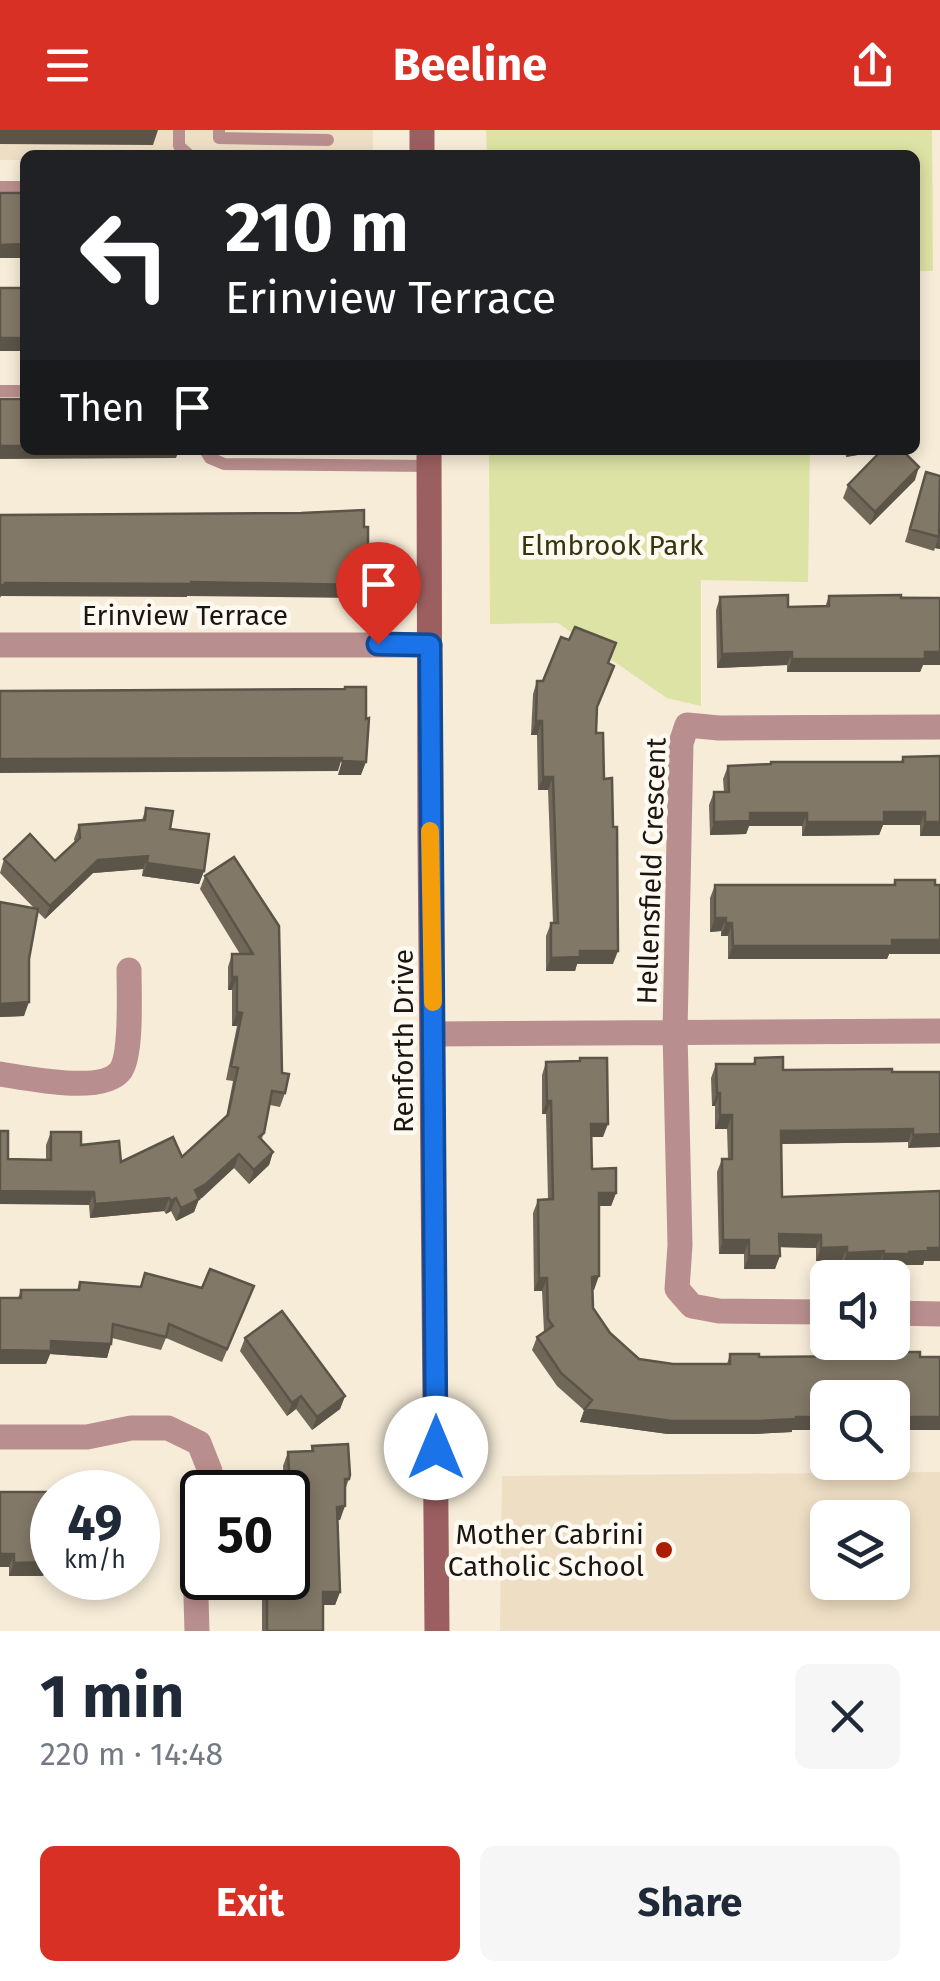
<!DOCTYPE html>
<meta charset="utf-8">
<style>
body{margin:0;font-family:"Fira Sans",sans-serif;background:#f6f6f7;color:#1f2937;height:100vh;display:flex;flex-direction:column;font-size:38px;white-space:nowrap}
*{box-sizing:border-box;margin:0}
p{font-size:32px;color:#747a83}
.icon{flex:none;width:55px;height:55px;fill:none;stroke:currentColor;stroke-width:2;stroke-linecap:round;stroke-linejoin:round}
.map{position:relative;height:1501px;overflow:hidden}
.side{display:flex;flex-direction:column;background:#fff;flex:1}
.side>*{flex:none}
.hud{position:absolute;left:20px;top:20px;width:900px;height:305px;border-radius:15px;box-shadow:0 5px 15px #0003;background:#202124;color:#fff;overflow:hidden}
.buttons{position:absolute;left:810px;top:1130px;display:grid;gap:20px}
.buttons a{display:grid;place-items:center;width:100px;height:100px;border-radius:15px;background:#fff;box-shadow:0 5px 15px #0003;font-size:50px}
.speed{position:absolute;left:30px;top:1340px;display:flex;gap:20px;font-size:50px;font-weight:700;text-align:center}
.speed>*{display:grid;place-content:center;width:130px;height:130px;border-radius:50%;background:#fff;box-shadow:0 5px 15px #0003;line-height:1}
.speed small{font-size:25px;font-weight:400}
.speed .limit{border:5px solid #111;border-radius:15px;background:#fff;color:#111}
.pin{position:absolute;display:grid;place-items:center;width:85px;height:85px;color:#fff;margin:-102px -42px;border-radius:50% 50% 50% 0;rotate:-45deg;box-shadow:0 0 10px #0007}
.pin .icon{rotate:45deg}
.me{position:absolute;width:110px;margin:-55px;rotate:0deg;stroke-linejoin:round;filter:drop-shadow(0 0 8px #0008)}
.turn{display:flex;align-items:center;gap:35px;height:210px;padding:0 40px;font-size:45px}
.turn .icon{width:130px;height:130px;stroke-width:2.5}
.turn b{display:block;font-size:70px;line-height:85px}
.then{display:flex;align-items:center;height:95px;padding:0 40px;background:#0003;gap:20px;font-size:38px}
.round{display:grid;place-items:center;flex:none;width:105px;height:105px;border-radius:15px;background:#f6f6f7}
.headline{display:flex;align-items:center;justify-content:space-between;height:170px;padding:0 40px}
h1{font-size:60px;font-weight:700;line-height:75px}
.button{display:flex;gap:20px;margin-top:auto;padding:20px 40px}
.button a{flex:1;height:115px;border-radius:15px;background:#d93025;color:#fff;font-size:40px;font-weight:700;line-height:115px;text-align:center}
.button a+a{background:#f6f6f7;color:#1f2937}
header{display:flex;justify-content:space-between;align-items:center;height:130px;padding:0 40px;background:#d93025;color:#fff;font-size:45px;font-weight:700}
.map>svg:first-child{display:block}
.built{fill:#eddec4;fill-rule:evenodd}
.green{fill:#dde3a4}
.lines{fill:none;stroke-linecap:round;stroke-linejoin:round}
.lane{stroke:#b98e8e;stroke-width:12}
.street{stroke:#b98e8e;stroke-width:25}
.secondary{stroke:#9c5f61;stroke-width:25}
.wall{fill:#706759}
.shaded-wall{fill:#5b5448}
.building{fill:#827867;stroke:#5b5448;stroke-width:2.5}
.route-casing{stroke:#114b97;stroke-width:25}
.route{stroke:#1a73e8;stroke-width:18}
.slow{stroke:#f59e0b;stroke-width:18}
.poi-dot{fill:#ac1e01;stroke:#fefaf2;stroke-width:4}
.labels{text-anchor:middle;stroke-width:9;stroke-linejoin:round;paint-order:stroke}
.park-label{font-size:28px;fill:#33360e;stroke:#fefaf2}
.street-label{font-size:28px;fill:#1b1710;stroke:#fefaf2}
.poi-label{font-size:28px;fill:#1b1710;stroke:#fefaf2;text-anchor:end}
</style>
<header><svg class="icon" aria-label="menu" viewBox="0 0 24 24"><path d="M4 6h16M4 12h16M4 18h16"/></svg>Beeline<svg class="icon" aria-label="share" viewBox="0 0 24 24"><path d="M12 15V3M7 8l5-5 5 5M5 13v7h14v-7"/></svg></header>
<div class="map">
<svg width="940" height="1501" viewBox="0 0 940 1501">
<rect width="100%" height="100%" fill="#f6ecd8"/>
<path class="built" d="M0,0H373V25H25V30H0Z
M940,1342V1501H500L502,1346ZM828,1388H892V1452H828Z"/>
<path class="green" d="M486,0H932L933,141H915V25H487Z
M489,320H810L808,452L701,450V576L667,568L558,493L490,494Z"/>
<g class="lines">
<path class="lane" d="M179,0V16L189,25
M219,0V8L328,10
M0,57H25
M0,261H25
M205,320L210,328L224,334L430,336"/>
<path class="street" d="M0,515H430
M434,904L940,901
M0,944C26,948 104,965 121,940C132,923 129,863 129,840
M828,1182L719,1181L692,1176L677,1159L680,1115L675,902L681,613L687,595L719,598L940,597
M892,1183L940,1184
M0,1307H87L131,1298H168L199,1313L210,1341L208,1362
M197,1501L195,1434L202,1396"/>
<path class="secondary" d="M422,25V0
M429,320L430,708L437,1501"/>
</g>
<path class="wall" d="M845,320H902L915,350L870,395L843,368L848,355L881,321L846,327Z
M926,342L940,346V419L935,418L934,421L905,412Z
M829,466L940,467V535H923L920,542H787V535L717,538L716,480L720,467L788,477H825Z
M608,534L597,578L596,603L604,649L613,834H577L575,841H546V806L551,793H553L548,660H538L537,605H531L533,564L537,551H543Z
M903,627L940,706H920V695H883L879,705L802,706V696H749L746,704L710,705L709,675L714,662H724L723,649L728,636L901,632Z
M146,678L170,699L204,741L199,754L142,746L143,739L93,743L45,789L38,782L29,829L24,886L0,887V772L35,779L0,743L4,729L55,731L75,713L74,709L79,695L142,690Z
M234,727L282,943L285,963L280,977L270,975L262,1009L273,1022L269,1035L249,1054L234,1038L199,1069L194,1082L176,1091L171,1081L166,1084L164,1081L90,1088L89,1075L8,1029L46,1030V1015L51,1002L121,1032L182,1027L226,987L233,951L226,950L237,896H232V860H228V837L232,824H240L200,759L205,746Z
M895,750L940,824H889L887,829H728V806H721V801L710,802V768L715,755H893Z
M580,928L603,1007H591L592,1039L616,1063L611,1076H599L594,1160H592L593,1178L610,1203L639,1229L673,1234H727L730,1224L759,1227L864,1226L866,1222L920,1227H940V1300H892V1268H828V1300H792V1302L754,1304H668L580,1292L584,1280L557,1256L532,1220L537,1207L544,1202L542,1161H534L533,1083L538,1070L548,1069L546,984H542V945L546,932L579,931Z
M755,928L783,940L940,942L908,1018V1012L781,1014L782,1067L940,1061V1131H924L923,1135H905L904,1137H879V1134L842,1136V1130L816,1131V1118L779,1117L775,1139H744V1124H719L717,1042L722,1029H728L727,999H715V976H712L711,948L716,934H753Z
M145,1143L249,1169L222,1232L166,1208L161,1220L112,1208L107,1228L50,1224L46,1234H0V1168H18L21,1160H77L80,1152L140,1157Z
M245,1208L345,1266L340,1279L312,1300L296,1279L287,1286L240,1221Z
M312,1316L349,1349L345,1360L340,1390H337L340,1462L335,1475H323V1501H262V1448H288V1362H284L283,1336L288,1322L311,1321Z
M0,1362H52V1432H48L43,1446H9V1437H0Z"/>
<path class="shaded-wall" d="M0,0H158L153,15L0,14Z
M25,114V128H0V115Z
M0,208H25V221H0Z
M0,316H25V320H179L176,328L0,329Z
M848,320H885L846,327Z
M919,337L915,350L870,395L875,382Z
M939,405L940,419L935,418Z
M191,452L364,455L359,468L187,466V467L1,466L0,468V455L5,453Z
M792,522L787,535L717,538L722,524Z
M925,522H940V535H923L920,542H787L792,529Z
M536,591H542L537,605H531Z
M342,628L338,641L0,643V629Z
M342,631L366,632L361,645H338Z
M543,647H553L548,660H538Z
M884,682H925L920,695H883L879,705L802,706L807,692Z
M750,683H807L802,696H749L746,704L710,705L714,692Z
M925,692H940V706H920Z
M148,726L143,739L93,743L45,789L50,776L98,730Z
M147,733L204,741L199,754L142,746Z
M715,788H726L721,801L710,802Z
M726,793H732L728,806H721Z
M892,810H940V824H889L887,829H728L733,816Z
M580,821H618L613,834H577L575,841H546L551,828Z
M232,847H237L232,860H228Z
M29,872L24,886L0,887V874Z
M237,882L242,883L237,896H232Z
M717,963H720L715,976H712Z
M547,971H551L546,984H542Z
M720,985H732L727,999H715Z
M591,994H608L603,1007H586Z
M913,999L908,1012L776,1014L781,1001Z
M940,1004V1017L908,1018L913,1005Z
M273,1022L269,1035L249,1054L254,1040Z
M239,1024L234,1038L202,1068L190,1073L195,1060Z
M0,1061L94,1062L89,1075L0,1074Z
M599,1063H616L611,1076H594Z
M169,1068L164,1081L90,1088L95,1074Z
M176,1068L171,1081L166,1084L171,1071Z
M199,1069L194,1082L176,1091L181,1078Z
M779,1104L821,1105L816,1118L774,1117Z
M723,1110H749L744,1124H719Z
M847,1117L842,1130L816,1131L821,1118Z
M928,1118H940V1131H924L923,1135H905L904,1137H879L884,1124Z
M884,1121L879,1134L842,1136L847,1123Z
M749,1126H780L775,1139H744Z
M599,1146L594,1160H587L592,1147Z
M539,1148H547L542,1161H534Z
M51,1211L111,1214L107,1228L50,1224L46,1234H0V1220Z
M301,1266L296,1279L287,1286L292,1273Z
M345,1266L340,1279L312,1300L317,1287Z
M585,1279L828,1287V1300H792V1302L754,1304H668L580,1292Z
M892,1287H940V1300H892Z
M345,1376L340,1390H332L337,1377Z
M48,1418H52V1432H43Z
M0,1424H14L9,1437H0Z
M48,1432L43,1446H9L14,1433Z
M323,1462H340L335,1475H318Z"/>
<path class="building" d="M0,63H25V114L0,115Z
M0,158H25V208H0Z
M0,269H25V316H0Z
M882,320H902L919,337L875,382L848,355Z
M926,342L940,346L939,407L910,399Z
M364,380V397H368V422H364V455L191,452V454L5,453V455H0V385L301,383Z
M788,465V477L829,476V466L901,465V468H940V522H925V529H792V522L722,524L720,467Z
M575,497L616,513L608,533L614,536L597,577L596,603H603L604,649L612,648L613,697H617L618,821H580V827L551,828V793H558L553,647H543L542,591H536L537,551H543L561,507L569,510Z
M345,557H366V589L369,588L366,632L342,631V628L0,629V561L345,559Z
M940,626V692H925V682H884V692H807V683H750V691L714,692V662H729L728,636L771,634V632H903V627Z
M146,678L173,681L170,699L209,704L204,741L147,733L148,726L98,730L50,776L4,729L30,704L55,731L80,708L79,695L145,690Z
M234,727L279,796L282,943L289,944L285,963L272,961L264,1003L259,1007L273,1022L254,1040L239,1024L206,1054L195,1060L199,1069L181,1078L176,1068L171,1071L169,1068L95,1074L94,1062L0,1061V1001H8V1029L51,1030V1002H81V1015L119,1011L121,1032L173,1007L182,1027L228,985L238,938L231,936L242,883L237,882V847H232V824H253L205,746Z
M895,750H935V755H940V810H892V816H733L732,793H726V788H715V755H895Z
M0,772L38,779L29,829V872L0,874Z
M783,927V940L892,939V942H940V1004L913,1005V999L781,1001L782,1067L940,1061V1118H928V1121L909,1122V1124H884V1121L847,1123V1117L821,1118V1105L779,1104L780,1126H749V1110H723L722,1029H732V985H720V963H717L716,934H755V928Z
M580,928H607L608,994H591L592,1039L616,1038V1063H599V1146L592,1147L593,1178L610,1203L639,1229L673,1234H730V1224H759V1227L866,1226V1222H920V1227H940V1287H892V1268H828V1287H796V1289L759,1291H672L585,1279L592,1270L561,1243L537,1207L553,1196L548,1189L547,1148H539L538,1070L553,1069L551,971H547L546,932L580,931Z
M210,1139L254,1156L227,1219L169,1194L166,1207L113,1194L111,1214L51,1211V1221L0,1220V1168H21V1160H79L80,1152L141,1157L145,1143L202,1158Z
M282,1181L345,1266L317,1287L301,1266L292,1273L245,1208Z
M348,1314L350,1345L349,1349H345V1376L337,1377L340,1462H323V1501H267V1448H288V1377H291L288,1322L313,1321L312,1316Z
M0,1362H98H52V1418H48V1432L14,1433V1424H0Z"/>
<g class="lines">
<g class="route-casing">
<path id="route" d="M378,514L430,515L436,1318"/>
</g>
<use href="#route" class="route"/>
<path class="slow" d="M430,701L433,872"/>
</g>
<circle class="poi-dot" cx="664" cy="1420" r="10"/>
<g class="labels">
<g class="park-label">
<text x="612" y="425">Elmbrook Park</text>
</g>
<g class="street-label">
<text x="185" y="495">Erinview Terrace</text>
<text transform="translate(651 741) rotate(-88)" y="10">Hellensfield Crescent</text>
<text transform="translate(403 911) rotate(-90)" y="10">Renforth Drive</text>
</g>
<g class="poi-label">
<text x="644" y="1414">Mother Cabrini<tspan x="644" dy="32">Catholic School</tspan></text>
</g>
</g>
</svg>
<div class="buttons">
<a><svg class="icon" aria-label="sound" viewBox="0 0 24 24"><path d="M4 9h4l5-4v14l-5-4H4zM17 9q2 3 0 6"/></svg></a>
<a><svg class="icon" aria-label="search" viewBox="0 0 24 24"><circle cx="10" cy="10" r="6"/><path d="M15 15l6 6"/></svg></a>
<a><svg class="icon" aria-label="layers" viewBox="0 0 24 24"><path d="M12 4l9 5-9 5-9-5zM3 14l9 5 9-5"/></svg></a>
</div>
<div class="speed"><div>49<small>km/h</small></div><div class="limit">50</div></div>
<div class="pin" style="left:378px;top:514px;background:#d93025"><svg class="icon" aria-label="arrive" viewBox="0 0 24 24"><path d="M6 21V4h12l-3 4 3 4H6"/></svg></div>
<svg class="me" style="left:436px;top:1318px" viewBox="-20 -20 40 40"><circle r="19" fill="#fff"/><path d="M0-13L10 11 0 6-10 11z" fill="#1a73e8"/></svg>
<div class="hud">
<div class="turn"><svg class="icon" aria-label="left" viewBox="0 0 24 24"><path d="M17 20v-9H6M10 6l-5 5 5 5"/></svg><div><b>210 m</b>Erinview Terrace</div></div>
<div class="then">Then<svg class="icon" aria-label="arrive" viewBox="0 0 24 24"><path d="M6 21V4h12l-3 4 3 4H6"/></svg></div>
</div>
</div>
<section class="side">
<div class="headline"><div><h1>1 min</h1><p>220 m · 14:48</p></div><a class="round"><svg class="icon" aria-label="close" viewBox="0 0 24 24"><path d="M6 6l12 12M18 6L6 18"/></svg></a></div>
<div class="button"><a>Exit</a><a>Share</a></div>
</section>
